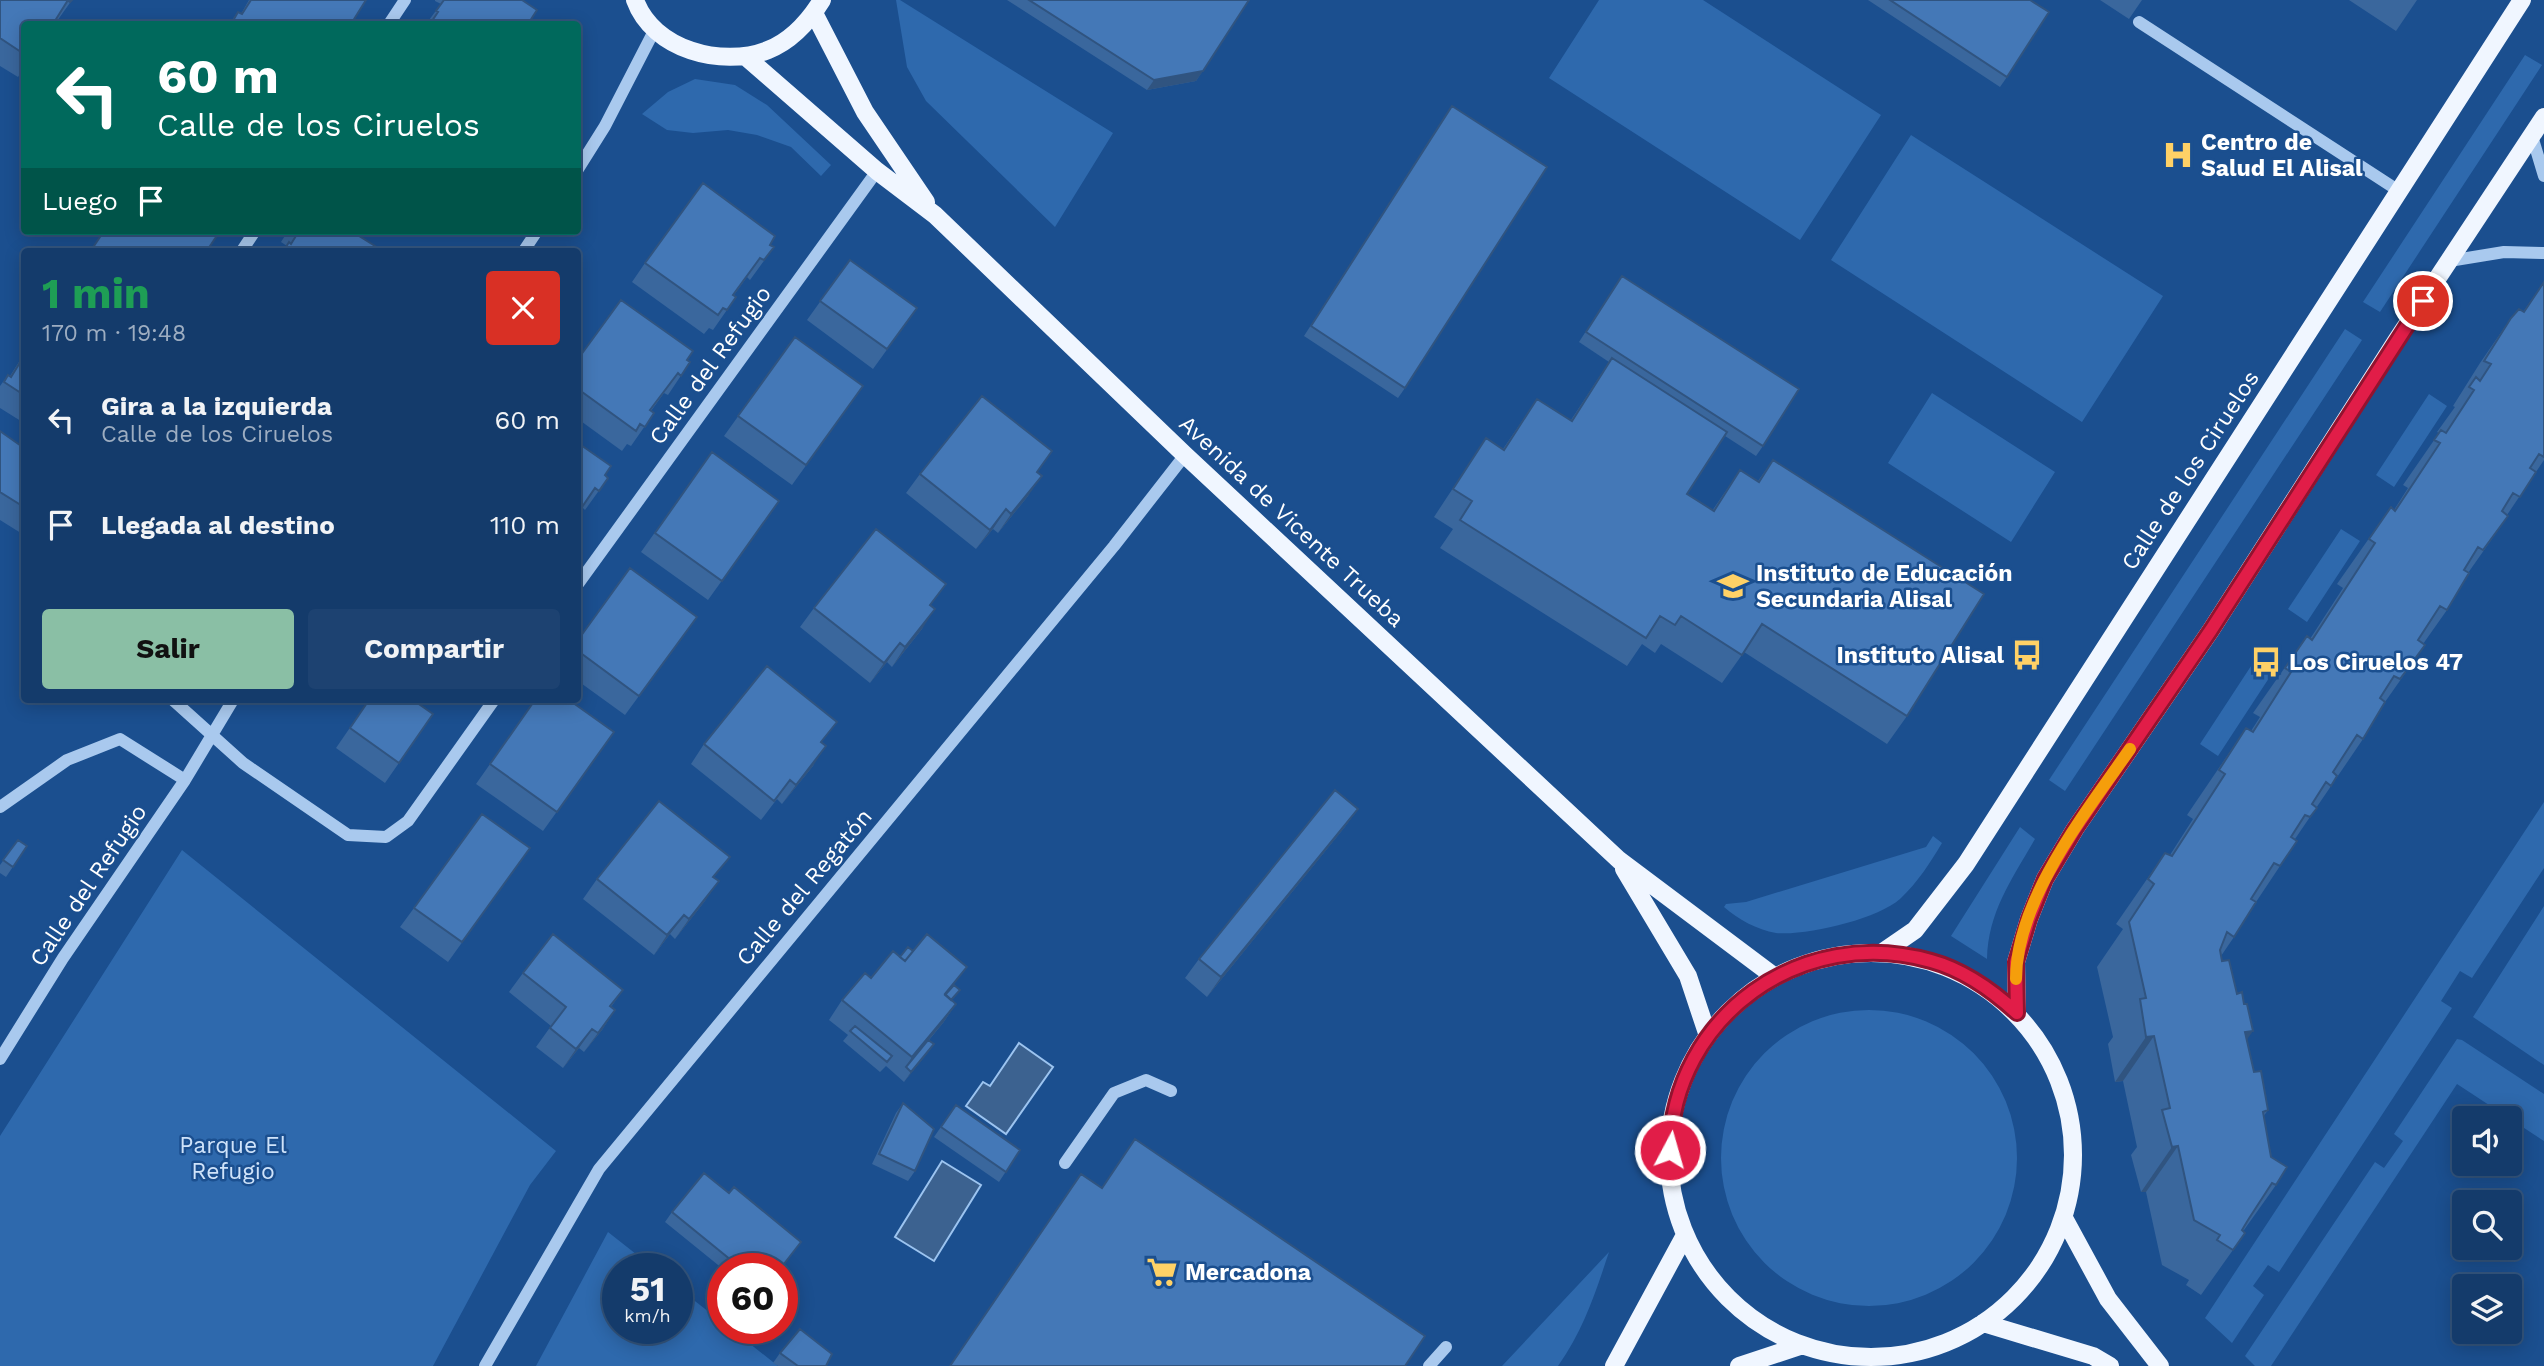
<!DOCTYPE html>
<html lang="es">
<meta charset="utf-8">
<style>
body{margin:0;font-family:"Work Sans",sans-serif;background:#1d4271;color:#f1f3f6;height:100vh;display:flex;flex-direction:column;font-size:26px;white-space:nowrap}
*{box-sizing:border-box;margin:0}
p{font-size:23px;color:#9dadc1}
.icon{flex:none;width:38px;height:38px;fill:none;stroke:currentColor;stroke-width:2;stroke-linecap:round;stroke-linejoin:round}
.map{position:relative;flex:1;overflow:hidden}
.details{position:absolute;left:21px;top:248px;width:560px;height:455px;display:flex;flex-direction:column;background:#143b6b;border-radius:7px;box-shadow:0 4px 18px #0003,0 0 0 2px #33557e}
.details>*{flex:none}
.hud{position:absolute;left:21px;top:21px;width:560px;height:214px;border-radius:7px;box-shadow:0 4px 18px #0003,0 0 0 2px #33557e;background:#00695c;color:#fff;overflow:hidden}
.tools{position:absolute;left:2452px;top:1106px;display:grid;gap:14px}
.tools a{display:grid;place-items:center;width:70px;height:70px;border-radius:7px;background:#143b6b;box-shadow:0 4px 18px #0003,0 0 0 2px #33557e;font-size:35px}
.speed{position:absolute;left:602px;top:1253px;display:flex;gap:14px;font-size:35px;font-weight:700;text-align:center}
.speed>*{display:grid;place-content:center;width:91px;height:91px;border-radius:50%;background:#143b6b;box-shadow:0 4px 18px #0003,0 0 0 2px #33557e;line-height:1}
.speed small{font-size:18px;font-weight:400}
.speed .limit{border:10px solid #d22;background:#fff;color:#111}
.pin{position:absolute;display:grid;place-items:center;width:60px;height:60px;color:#fff;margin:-30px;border:4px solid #fff;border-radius:50%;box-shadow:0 2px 7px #0007}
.me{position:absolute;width:77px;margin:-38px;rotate:6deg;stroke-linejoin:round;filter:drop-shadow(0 0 5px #0008)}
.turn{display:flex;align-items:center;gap:24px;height:147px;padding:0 21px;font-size:32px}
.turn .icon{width:91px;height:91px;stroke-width:2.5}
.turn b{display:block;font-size:49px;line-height:60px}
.then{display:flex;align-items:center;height:66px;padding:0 21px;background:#0003;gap:14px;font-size:26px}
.round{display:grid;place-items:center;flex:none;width:74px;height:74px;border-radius:7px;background:#1d4271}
.headline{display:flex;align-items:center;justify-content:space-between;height:119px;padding:0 21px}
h1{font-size:42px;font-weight:700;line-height:52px;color:#1e9e55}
.primary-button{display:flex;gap:14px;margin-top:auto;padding:14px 21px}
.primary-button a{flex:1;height:80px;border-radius:7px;background:#8abfa5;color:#111;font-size:28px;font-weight:700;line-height:80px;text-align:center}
.primary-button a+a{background:#1d4271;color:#f1f3f6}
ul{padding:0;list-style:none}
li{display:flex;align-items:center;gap:21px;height:105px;padding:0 21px}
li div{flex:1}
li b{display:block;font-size:26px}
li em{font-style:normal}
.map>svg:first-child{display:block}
.green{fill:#2e69ad}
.water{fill:#3c6290;stroke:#9cc4f0;stroke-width:2}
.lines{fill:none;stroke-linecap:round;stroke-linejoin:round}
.minor{stroke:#a9c9ee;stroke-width:12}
.major{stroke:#f0f6ff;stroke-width:18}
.wall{fill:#3a679d}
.shaded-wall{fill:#305480}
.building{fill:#4478b7;stroke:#305480;stroke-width:2}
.route-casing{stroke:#92132f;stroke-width:18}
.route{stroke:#e11d48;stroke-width:12}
.slow{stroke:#f59e0b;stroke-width:12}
.labels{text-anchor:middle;stroke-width:5;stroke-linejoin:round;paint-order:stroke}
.poi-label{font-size:23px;font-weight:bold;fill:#fff;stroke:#1b4f8f;text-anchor:start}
.street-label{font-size:23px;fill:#fff;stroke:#1b4f8f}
.park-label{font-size:23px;fill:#cfe3fa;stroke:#1b4f8f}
</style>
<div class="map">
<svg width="2544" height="1366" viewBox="0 0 2544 1366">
<rect width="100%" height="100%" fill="#1b4f8f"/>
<path class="green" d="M896,0H900L1113,133L1055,227L926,101L907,67Z
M1599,0H1703L1881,115L1800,240L1549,78Z
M2525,55L2542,65L2380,312L2363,302Z
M695,79L735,85L767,105L831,165L821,176L791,147L757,135L728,130L693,133L667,130L642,114L668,92Z
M1911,135L2163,296L2082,422L1831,260Z
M2345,329L2362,340L2065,791L2049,780Z
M1932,393L2055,472L2011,542L1888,463Z
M2429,394L2447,406L2394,487L2376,475Z
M2341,529L2360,541L2307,622L2288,609Z
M2253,663L2271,675L2218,756L2200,744Z
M2544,802V868L2472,978L2460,971L2441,1001L2452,1008L2279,1272L2268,1265L2253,1286L2264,1295L2232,1343L2205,1318Z
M2020,827L2035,839C2012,879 1988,912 1987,959L1951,936Z
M1933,836L1942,843C1930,863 1918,882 1900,899C1877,919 1807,936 1776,933C1757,930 1738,919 1724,907L1726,904L1746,902L1926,847Z
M182,850L556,1151L530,1185L433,1366H0V1136Z
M2544,906V1065L2473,1017Z
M1721 1158a148 148 0 1 1 296 0a148 148 0 1 1-296 0Z
M2457,1039L2462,1040L2544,1094V1141L2457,1084L2271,1366H2255L2245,1356L2375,1162L2384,1168L2403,1141L2394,1134Z
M608,1232L655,1269H618V1328H677V1287L723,1323V1328H730L778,1366H536Z
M1609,1252C1595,1294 1584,1329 1558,1366H1502Z"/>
<path class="water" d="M1019,1043L1053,1067L1006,1134L966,1106L983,1082L990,1086Z
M942,1161L981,1185L934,1261L895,1237Z"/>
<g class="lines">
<path class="minor" d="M2139,22L2399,191
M389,24L405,0
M2532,136L2544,176
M578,169L605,126L655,29
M241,252L255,231
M523,252L537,231
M2449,261L2504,252L2544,253
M578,584L877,171
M173,700L243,763L348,835L386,837L408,821L494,700
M0,807L67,760L120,739L185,780
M0,1059L63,958L185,780L233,700
M1065,1163L1114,1093L1146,1080L1171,1091
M485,1366L599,1169L1114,546L1185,455
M1429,1366L1446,1347"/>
<path class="major" d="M635,0C653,50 722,68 768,50C791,41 809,21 822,0
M814,13L865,112L926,202
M746,57L877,171L935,215L1185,455L1619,860L1775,977
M1624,869L1688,976L1708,1036
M1883,952L1915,930L1966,864L2522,0
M1669 1155a202 202 0 1 1 404 0a202 202 0 1 1-404 0Z
M2017,1013L2016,962L2029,919L2045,879L2075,829L2211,630L2396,341L2544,117
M2064,1218L2108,1299L2160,1366
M1983,1323L2093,1356L2110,1366
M1614,1366L1685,1235
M1739,1366L1803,1345"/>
</g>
<path class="wall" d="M0,0H72L57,21L24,24V68L18,77L0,66Z
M249,0H366L351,24H229L238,12L241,14Z
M435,0H522L528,24H426L441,4L435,1Z
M1007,0H1249L1196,81L1147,90Z
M1868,0H2030L2007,77L2000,87Z
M2100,0H2142L2129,19Z
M2349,0H2417L2396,31Z
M1445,116L1405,388L1398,398L1304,336Z
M288,231H351L287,246L281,242Z
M770,245L774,247L750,280L747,277L734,295L736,297L713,330L709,328L704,334L632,282L645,263Z
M850,260L917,308L873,369L807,320Z
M2544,282V460L2507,515L2508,516L2468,573L2447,610L2423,644L2425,645L2385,702L2363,739L2295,839L2280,866L2256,902L2234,937L2221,956L2247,1040L2254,1072L2268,1110L2263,1117L2276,1185L2244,1230L2242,1229L2245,1233L2201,1295L2186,1285L2189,1280L2162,1265L2146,1192H2141L2131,1155L2137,1147L2123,1081L2115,1082L2108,1044L2113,1037L2097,967L2123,929L2116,924L2165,853L2170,855L2193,819L2187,815L2246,728L2251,731L2260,717L2253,713L2307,636L2310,639L2343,588L2337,584L2391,507L2394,510L2408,488L2403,485L2439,433L2437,432L2455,407L2453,406L2480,363L2511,318L2523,312Z
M1615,286L1763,446L1756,456L1725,436L1687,494L1712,511L1740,470L1758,481L1773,460L1907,716L1887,744L1744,652L1722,683L1661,644L1655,653L1642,644L1627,666L1440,548L1453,529L1434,517L1486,438L1503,449L1537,399L1571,420L1609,362L1579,342Z
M795,337L863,386L792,485L724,436Z
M24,354V423L0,408V386L8,375L10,376Z
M578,359L687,360L690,362L668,395L664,393L651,411L654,413L631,446L627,444L622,451L578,419Z
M0,431L24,448V535L0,520Z
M712,452L779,501L708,600L641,552Z
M1037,472L1028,496L998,533L993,529L976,549L906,493L920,474Z
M605,475L608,478L585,510L582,507Z
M931,606L922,629L892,667L887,662L870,683L800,627L814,608Z
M683,636L625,715L578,681V640Z
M369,700L433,714L385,783L336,748Z
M535,700L614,732L543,831L476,784Z
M822,743L813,766L782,804L777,799L761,820L691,764L704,744Z
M1358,809L1344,828L1207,997L1185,978L1199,959Z
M18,840L27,846L6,877L0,873V865Z
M530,848L448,962L400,927L414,908Z
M715,878L705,901L675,939L670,934L654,955L583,899L597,879Z
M900,957L954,986L952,1000L956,1004L943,1023L929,1040L934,1044L904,1082L886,1066L880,1072L843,1041L848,1035L829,1020L842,1000Z
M523,973L623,990L611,1007L615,1010L602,1030L584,1052L579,1048L563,1068L536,1047L551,1026L509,992Z
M903,1103L915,1171L908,1181L872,1164L896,1113Z
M956,1105L1020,1150L999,1182L934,1137Z
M729,1193L801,1242L781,1269H723L665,1222L672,1212Z
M780,1353L826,1366H778L773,1363Z"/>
<path class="shaded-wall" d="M1203,71L1196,81L1147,90L1154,80Z
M1042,476L1028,496L998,533L1011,514Z
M1006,509L993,529L976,549L990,530Z
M935,609L922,629L892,667L905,647Z
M900,643L887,662L870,683L884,663Z
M826,746L813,766L782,804L796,785Z
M1358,809L1344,828L1207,997L1221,977Z
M719,881L705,901L675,939L689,919Z
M684,915L670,934L654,955L667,935Z
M956,1004L943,1023L906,1067L912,1057Z
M615,1010L602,1030L584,1052L598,1033Z
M592,1029L579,1048L563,1068L576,1049Z
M2253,1031L2221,1076L2245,1032Z
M2154,1036L2123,1081L2115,1082L2146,1037Z
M934,1044L927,1054L904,1082L911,1072Z
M2178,1146L2146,1192H2141L2172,1147Z"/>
<path class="building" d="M0,0H72L70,2L68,0L53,24H24V54L0,38Z
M251,0H366L351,24H242L234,19L238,12L242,14Z
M444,0H522L537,10L528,24H430L438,12L436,11Z
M1029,0H1249L1203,71L1154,80Z
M1890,0H2030L2049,12L2007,77Z
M1452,106L1547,167L1405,388L1311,326Z
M703,183L775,236L770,245L774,247L764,260L760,258L733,295L736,297L727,310L723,308L718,315L645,263Z
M104,231H220L206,252H90Z
M299,231H351L383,251L283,252L289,242L291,244Z
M850,260L917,308L887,349L820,301Z
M1622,276L1799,389L1763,446L1586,332Z
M2544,282V457L2539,454L2530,468L2536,472L2520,497L2513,493L2502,511L2508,516L2483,550L2478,547L2464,570L2469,573L2447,610L2440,606L2418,640L2425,645L2400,679L2394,676L2380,698L2385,702L2363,739L2357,735L2333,772L2337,776L2331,786L2326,782L2312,804L2317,808L2310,817L2305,815L2291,837L2297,841L2280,866L2274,863L2251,899L2256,902L2234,937L2227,932L2220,950L2222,961L2229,960L2237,994L2242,992L2244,1004H2247L2253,1031L2245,1032L2254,1072L2261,1071L2268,1110L2263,1112L2271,1157L2287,1167L2276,1185L2272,1183L2248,1220L2242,1230L2245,1233L2233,1250L2217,1240L2220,1235L2194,1220L2178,1146L2172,1147L2162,1110L2170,1108L2154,1036L2146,1037L2140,999L2146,998L2129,922L2154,884L2148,879L2165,853L2172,856L2225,774L2219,770L2246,728L2253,732L2291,672L2285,668L2307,636L2312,640L2375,543L2369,539L2391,507L2395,511L2440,443L2434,440L2441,430L2446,433L2474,390L2469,387L2476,377L2480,381L2491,364L2484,361L2511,318L2519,309L2524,312Z
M621,300L693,351L687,360L690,362L681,376L678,373L650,410L654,413L645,427L640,424L636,431L578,389V359Z
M795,337L863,386L806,465L738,416Z
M24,356V395L4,382L8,375L11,377Z
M1612,358L1727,432L1687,494L1714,511L1740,470L1759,482L1773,460L1984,594L1907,716L1762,624L1742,655L1681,616L1675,625L1660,616L1646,638L1460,520L1472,501L1453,489L1486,438L1504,450L1537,399L1572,421Z
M982,396L1052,451L1037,472L1042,476L1011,514L1006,509L990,530L920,474Z
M0,431L24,448V507L0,492Z
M578,443L611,466L605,475L608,478L599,491L595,488L578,513Z
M712,452L779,501L722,581L655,533Z
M876,529L946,584L930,605L935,609L905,647L900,643L884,663L814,608Z
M630,568L697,617L639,696L578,651V640Z
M767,666L837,722L821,742L826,746L796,785L790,780L774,801L704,744Z
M369,700H413L433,714L399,763L350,728Z
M535,700H569L614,732L557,812L490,764Z
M1335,790L1358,809L1221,977L1199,959Z
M659,801L730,857L713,877L719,881L689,919L684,915L667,935L597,879Z
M482,814L530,848L462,942L414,908Z
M18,840L27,846L13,867L3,860Z
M553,934L623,990L610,1006L615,1010L598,1033L592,1029L576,1049L550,1028L566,1007L523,973Z
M927,934L967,967L945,994L956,1004L912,1057L842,1000L865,973L871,978L893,951L905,961Z
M908,947L913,951L905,961L900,957Z
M954,985L960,990L951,1000L945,995Z
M855,1026L892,1056L887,1062L850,1031Z
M928,1040L934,1044L911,1072L906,1067Z
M903,1103L934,1129L915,1171L879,1154Z
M956,1105L1020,1150L1006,1172L941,1127Z
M1135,1139L1425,1336L1405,1366H950L1081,1174L1102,1188Z
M704,1173L729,1193L734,1187L801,1242L780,1269H742L672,1212Z
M800,1329L832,1354L826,1366H798L780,1353Z"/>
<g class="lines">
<g class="route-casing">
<path id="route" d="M1670,1150C1673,1016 1802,924 1931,961C1964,970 1992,990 2017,1013L2016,962L2029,919L2045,879L2075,829L2211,630L2423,301"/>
</g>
<use href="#route" class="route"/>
<path class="slow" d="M2016,979C2016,900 2086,812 2130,749"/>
</g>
<defs>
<g id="hospital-bare" transform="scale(2.415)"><path d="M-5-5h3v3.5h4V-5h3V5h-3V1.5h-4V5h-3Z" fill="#ffd166" stroke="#1b4f8f" stroke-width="2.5" paint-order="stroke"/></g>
<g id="school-bare" transform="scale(2.415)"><path d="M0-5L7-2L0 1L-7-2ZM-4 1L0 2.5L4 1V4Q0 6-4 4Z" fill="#ffd166" stroke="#1b4f8f" stroke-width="2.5" paint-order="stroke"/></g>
<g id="bus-bare" transform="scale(2.415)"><path d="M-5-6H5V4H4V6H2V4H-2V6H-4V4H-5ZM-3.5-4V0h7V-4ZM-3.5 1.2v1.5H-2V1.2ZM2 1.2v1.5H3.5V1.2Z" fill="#ffd166" stroke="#1b4f8f" stroke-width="2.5" paint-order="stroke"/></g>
<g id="supermarket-bare" transform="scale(2.415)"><path d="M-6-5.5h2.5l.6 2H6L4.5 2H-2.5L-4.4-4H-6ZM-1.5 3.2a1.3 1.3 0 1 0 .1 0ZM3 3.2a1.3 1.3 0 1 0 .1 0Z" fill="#ffd166" stroke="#1b4f8f" stroke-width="2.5" paint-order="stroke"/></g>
</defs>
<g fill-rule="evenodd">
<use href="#hospital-bare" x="2178" y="155"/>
<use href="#school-bare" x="1733" y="586"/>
<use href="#bus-bare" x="2027" y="655"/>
<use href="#bus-bare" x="2266" y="662"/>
<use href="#supermarket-bare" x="1162" y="1272"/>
</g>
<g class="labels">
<g class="poi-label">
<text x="2201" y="150">Centro de<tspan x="2201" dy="26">Salud El Alisal</tspan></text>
<text x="1756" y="581">Instituto de Educación<tspan x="1756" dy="26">Secundaria Alisal</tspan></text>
<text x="2004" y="663" text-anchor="end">Instituto Alisal</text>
<text x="2289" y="670">Los Ciruelos 47</text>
<text x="1185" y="1280">Mercadona</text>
</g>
<g class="street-label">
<text transform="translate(710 365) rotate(-54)" y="8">Calle del Refugio</text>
<text transform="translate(2190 470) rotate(-57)" y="8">Calle de los Ciruelos</text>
<text transform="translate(1292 521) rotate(43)" y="8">Avenida de Vicente Trueba</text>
<text transform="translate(88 885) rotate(-56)" y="8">Calle del Refugio</text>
<text transform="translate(804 887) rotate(-50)" y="8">Calle del Regatón</text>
</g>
<g class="park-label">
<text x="233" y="1153">Parque El<tspan x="233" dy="26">Refugio</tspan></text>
</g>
</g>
</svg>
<div class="tools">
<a><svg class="icon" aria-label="sound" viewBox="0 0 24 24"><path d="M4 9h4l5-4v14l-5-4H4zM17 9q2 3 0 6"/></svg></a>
<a><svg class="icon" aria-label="search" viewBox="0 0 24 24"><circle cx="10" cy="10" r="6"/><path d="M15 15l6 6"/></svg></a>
<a><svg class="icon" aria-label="layers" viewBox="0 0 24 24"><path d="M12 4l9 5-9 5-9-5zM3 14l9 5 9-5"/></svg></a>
</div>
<div class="speed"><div>51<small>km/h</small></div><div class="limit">60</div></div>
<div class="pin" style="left:2423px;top:301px;background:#d93025"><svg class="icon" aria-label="arrive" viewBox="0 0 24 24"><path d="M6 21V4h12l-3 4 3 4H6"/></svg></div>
<svg class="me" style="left:1670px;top:1150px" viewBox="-20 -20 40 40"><circle r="17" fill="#e11d48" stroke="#fff" stroke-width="3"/><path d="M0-11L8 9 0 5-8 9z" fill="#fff"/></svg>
<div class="hud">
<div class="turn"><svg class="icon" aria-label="left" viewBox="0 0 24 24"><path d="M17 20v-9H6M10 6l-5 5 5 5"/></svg><div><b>60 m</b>Calle de los Ciruelos</div></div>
<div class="then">Luego<svg class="icon" aria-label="arrive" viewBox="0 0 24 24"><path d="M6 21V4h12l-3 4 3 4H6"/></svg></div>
</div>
<section class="details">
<div class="headline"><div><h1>1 min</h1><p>170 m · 19:48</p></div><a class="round" style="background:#d93025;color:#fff"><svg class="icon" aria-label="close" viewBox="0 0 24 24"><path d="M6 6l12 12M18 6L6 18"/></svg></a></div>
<ul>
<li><svg class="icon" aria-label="left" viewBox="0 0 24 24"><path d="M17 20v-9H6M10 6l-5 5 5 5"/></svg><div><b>Gira a la izquierda</b><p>Calle de los Ciruelos</p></div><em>60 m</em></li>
<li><svg class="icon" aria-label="arrive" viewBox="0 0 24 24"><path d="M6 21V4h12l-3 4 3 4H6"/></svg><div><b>Llegada al destino</b></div><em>110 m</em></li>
</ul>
<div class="primary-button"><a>Salir</a><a>Compartir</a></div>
</section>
</div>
